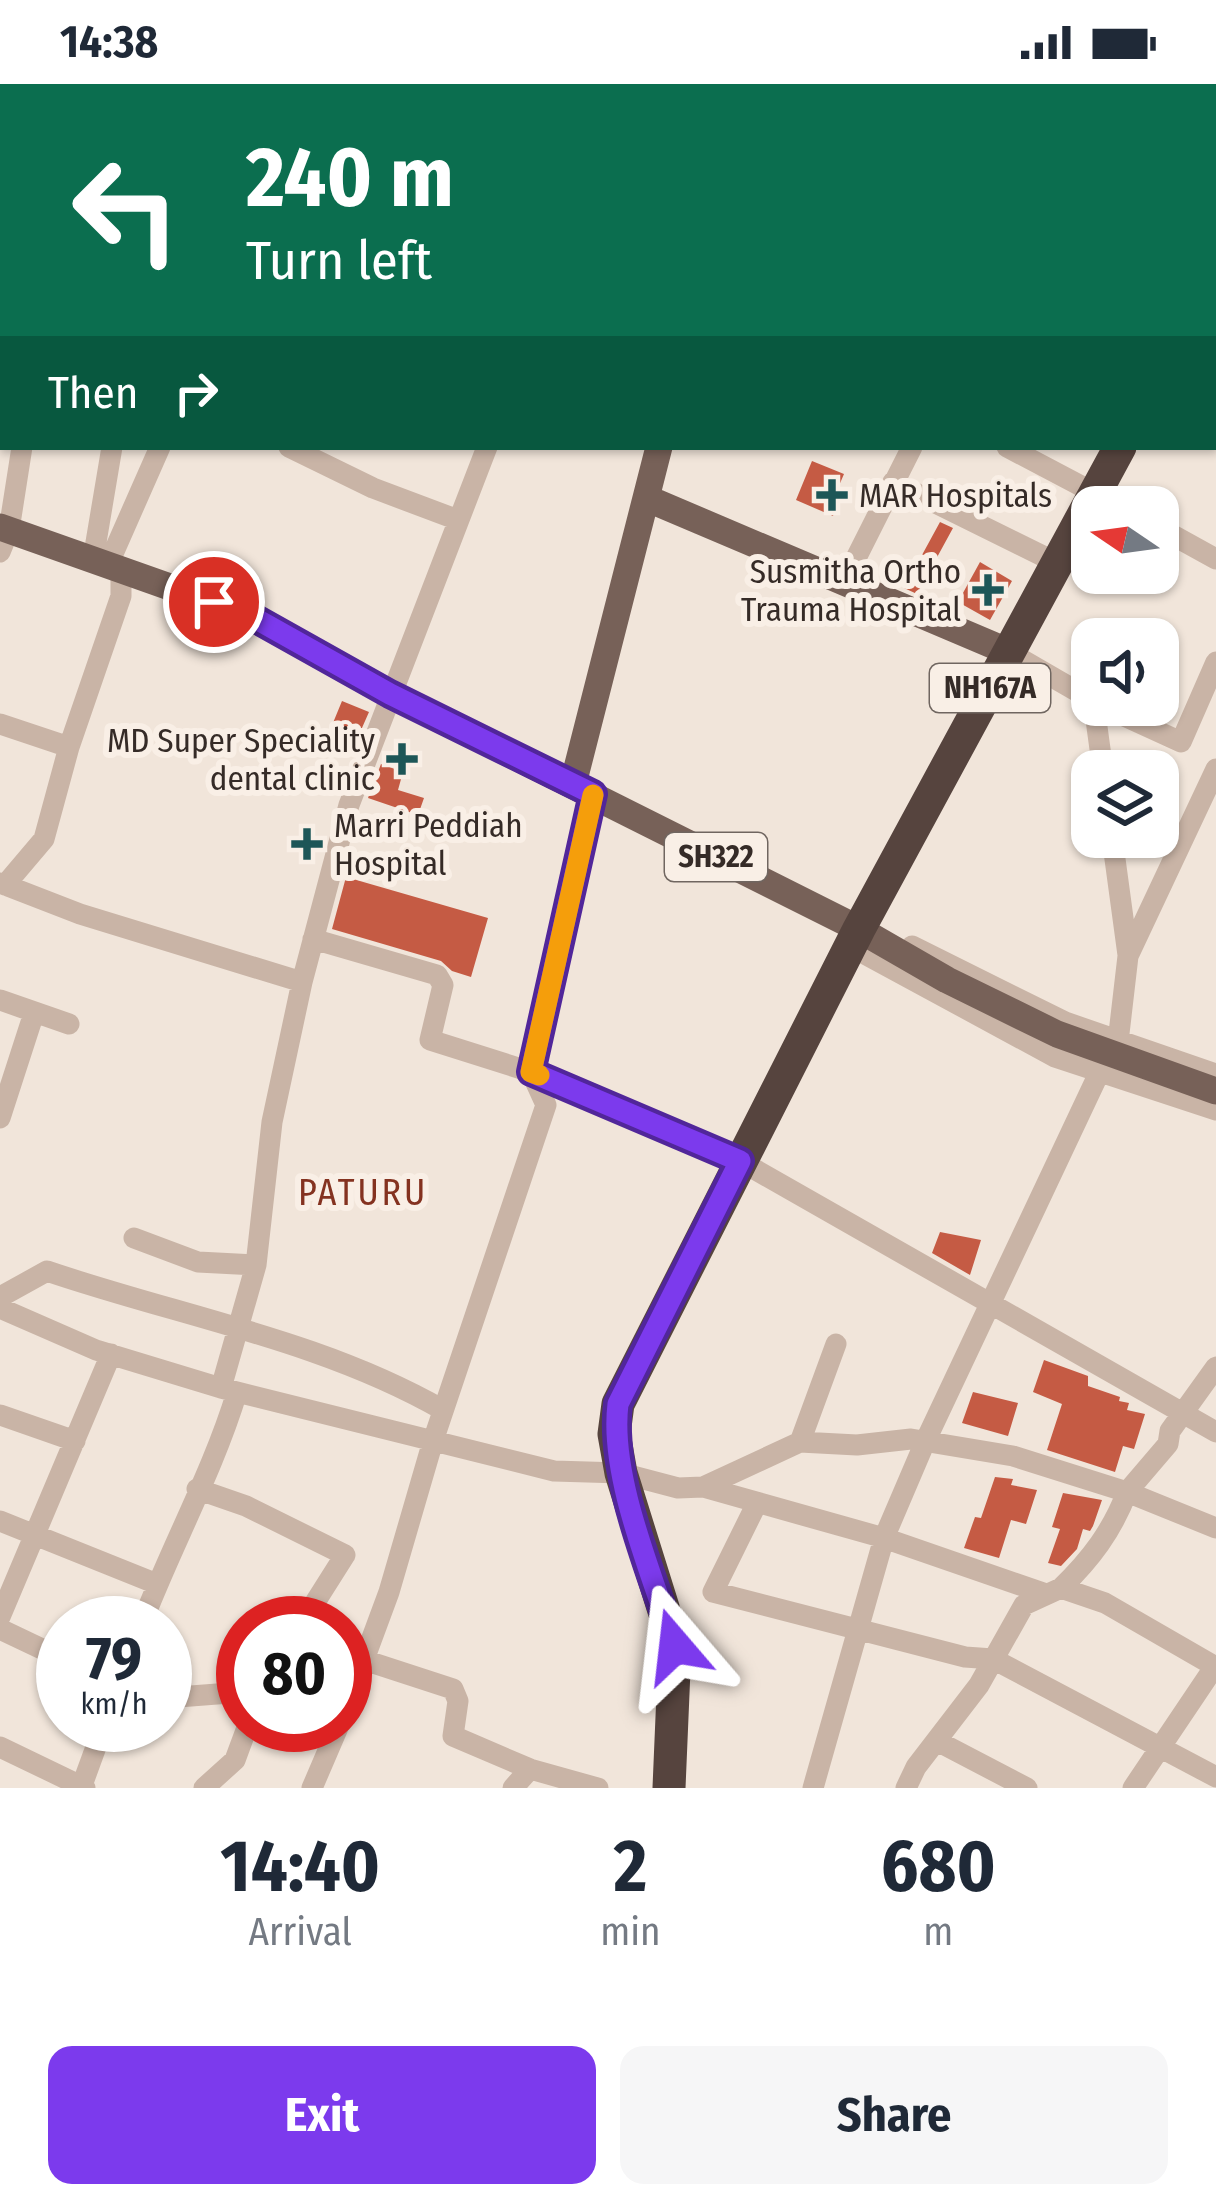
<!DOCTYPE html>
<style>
body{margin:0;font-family:"Fira Sans Condensed",sans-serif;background:#f6f6f7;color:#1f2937;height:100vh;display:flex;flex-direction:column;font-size:45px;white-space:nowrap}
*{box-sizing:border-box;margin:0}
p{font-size:39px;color:#747a83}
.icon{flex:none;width:66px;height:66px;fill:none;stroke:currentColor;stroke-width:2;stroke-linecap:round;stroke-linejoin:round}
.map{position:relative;height:1704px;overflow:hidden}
.drawer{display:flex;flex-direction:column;background:#fff;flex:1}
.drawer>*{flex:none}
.hud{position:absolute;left:0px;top:0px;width:1218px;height:366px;box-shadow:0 3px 9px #0004;background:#0b6e4f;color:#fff;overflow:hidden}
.needle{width:78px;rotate:283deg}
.controls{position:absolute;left:1071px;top:402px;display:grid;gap:24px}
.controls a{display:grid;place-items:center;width:108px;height:108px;border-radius:24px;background:#fff;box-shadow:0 3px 9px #0004;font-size:60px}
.speed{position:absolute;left:36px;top:1512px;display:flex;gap:24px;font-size:60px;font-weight:700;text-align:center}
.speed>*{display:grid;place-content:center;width:156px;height:156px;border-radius:50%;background:#fff;box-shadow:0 3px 9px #0004;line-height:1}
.speed small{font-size:30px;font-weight:400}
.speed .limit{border:18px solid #d22;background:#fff;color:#111}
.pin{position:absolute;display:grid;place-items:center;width:102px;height:102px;color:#fff;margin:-51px;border:6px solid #fff;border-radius:50%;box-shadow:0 3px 12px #0007}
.me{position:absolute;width:132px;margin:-66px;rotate:343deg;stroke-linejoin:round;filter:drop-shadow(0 0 9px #0008)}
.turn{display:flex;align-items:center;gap:42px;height:252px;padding:0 48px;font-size:54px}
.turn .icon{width:156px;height:156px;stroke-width:2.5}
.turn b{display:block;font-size:84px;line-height:102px}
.then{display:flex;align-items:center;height:114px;padding:0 48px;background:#0003;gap:24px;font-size:45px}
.eta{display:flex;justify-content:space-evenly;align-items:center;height:204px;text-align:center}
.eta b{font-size:72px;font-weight:700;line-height:84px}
.button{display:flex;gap:24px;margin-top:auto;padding:24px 48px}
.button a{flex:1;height:138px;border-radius:24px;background:#7c3aed;color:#fff;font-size:48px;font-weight:700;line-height:138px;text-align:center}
.button a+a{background:#f6f6f7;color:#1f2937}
.status{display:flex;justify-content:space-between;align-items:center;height:84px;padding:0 60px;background:#fff;direction:ltr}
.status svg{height:33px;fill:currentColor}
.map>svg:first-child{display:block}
.building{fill:#c55b44}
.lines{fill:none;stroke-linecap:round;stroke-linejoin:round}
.minor{stroke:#c9b4a6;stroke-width:21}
.major{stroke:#776158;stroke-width:27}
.highway{stroke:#56443e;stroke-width:33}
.route-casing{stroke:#51269a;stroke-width:30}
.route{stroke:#7c3aed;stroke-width:21}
.slow{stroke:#f59e0b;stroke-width:21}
.poi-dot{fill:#1d5657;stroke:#f9efe6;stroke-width:4.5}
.labels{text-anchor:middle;stroke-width:12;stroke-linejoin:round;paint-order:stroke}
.shield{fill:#f9efe6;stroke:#706660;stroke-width:3}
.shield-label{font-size:30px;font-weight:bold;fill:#352b27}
.poi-label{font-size:33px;fill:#352b27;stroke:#f9efe6;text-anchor:start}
.neighbourhood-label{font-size:36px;letter-spacing:3px;fill:#843220;stroke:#f9efe6}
</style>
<div class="status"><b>14:38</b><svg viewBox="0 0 49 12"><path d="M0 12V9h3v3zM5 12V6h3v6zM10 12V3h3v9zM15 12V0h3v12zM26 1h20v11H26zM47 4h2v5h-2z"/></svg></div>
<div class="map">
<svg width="1216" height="1704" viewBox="0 0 1216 1704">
<rect width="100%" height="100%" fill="#f1e5da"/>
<path class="building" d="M812,377L844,390L832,418L837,420L833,432L796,416Z
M940,438L953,444L917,510L904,504Z
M980,478L1012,497L990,536L958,518Z
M342,617L369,628L354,662L328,651Z
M381,680L403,688L398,706L424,714L418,731L368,714Z
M346,793L488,834L471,893L452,887L441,877L332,845Z
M940,1148L981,1156L970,1191L932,1169Z
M1044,1276L1088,1292V1302L1120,1313L1119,1317L1129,1319L1127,1326L1145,1330L1134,1365L1123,1362L1115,1388L1047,1366L1062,1320L1033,1308Z
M973,1308L1018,1319L1008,1352L962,1339Z
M995,1393L1013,1395L1011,1401L1037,1406L1026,1440L1011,1436L999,1474L964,1464L975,1433L981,1434Z
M1063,1409L1102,1416L1093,1442L1090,1447L1083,1445L1077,1465L1061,1482L1048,1479L1060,1445L1052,1443Z"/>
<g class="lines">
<path class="minor" d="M206,0L211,3
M549,0L555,3
M842,0L851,3
M1092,0L1098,3
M172,3L174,0
M315,3L317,0
M620,3L621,0
M1019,3L1020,0
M1129,3V0
M1215,59H1216
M0,72L3,65
M1215,232H1216
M0,288L3,289
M1215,345H1216
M289,363L373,404L458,436
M1007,363L1121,423
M893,398L1057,479
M1158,443L1216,475
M0,468L9,446L22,363
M93,476L112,363
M108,481L160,363
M844,498L912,363
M1009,568L1092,616
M1094,621L1103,687
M1100,621L1181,658L1216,578
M0,640L69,663
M593,710L531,988L740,1077L1216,1348
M1112,753L1128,871
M0,799L80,830L302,898
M5,801L44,755L69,663L121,512V484
M313,855L437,891L443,901L430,956L531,988L546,1021L433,1357L389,1508L345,1627
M850,862L1055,973L1216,1026
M912,862L1065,938L1216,990
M0,916L69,940
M1118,958L1128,872L1216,685
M0,1034L34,929
M134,1154L198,1178L256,1181
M0,1213L47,1187C179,1232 321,1256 443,1326
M0,1224L96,1266L221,1304L554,1387L621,1389L678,1404L703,1403L800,1358L857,1361L911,1355L1013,1372L1127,1408C1112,1447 1091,1475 1061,1504
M1216,1283L1170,1347L1168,1360L1127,1408L1216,1444
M221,1304L256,1181L272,1038L302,898L349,721L487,363
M0,1331L75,1357
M800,1358L836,1260
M703,1403L884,1454L1046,1510
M197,1405L246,1422L345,1471L302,1539
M757,1419L713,1508L965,1573L993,1575L1216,1693
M0,1437L157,1500
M0,1533L111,1270
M142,1539C172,1461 213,1387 237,1308
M0,1545L63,1575
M364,1576L453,1605L458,1617L453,1652L530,1685L598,1704
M165,1614L243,1608
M937,1657L1027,1704
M0,1663L85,1704
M81,1704L104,1641
M204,1704L235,1676L248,1641
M312,1704L339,1641
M513,1704L530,1685
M813,1704L884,1454L925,1358L1100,987
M906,1704L916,1683L979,1601L1024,1521L1061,1504L1105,1519L1216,1583
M1133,1704L1215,1582"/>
<path class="major" d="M747,3L748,0
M646,414L1009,568
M0,443L249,531L390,610L855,843L947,896L1057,950L1216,1007
M573,700L659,363"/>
<path class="highway" d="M1215,187L1216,186
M669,1704L675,1562L621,1389L614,1350L618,1320L859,845L1120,363"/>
</g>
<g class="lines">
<g class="route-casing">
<path id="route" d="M214,518L249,531L390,610L593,710L531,988L740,1077L618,1320C609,1393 653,1492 675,1562"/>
</g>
<use href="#route" class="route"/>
<path class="slow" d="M539,991L531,988L593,711"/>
</g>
<g class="poi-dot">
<path d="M826 393h12v12h12v12h-12v12h-12v-12h-12v-12h12z"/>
<path d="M982 488h12v12h12v12h-12v12h-12v-12h-12v-12h12z"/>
<path d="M396 657h12v12h12v12h-12v12h-12v-12h-12v-12h12z"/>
<path d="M301 742h12v12h12v12h-12v12h-12v-12h-12v-12h12z"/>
</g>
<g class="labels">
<g class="shield">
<rect x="930" y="580" width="120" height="48" rx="9"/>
<rect x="665" y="749" width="102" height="48" rx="9"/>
</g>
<g class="shield-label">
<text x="990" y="614">NH167A</text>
<text x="716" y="783">SH322</text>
</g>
<g class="poi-label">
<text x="859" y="423">MAR Hospitals</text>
<text x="961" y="499" text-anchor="end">Susmitha Ortho<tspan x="961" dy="38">Trauma Hospital</tspan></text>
<text x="375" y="668" text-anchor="end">MD Super Speciality<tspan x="375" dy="38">dental clinic</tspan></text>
<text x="334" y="753">Marri Peddiah<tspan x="334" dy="38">Hospital</tspan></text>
</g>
<g class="neighbourhood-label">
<text x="363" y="1121">PATURU</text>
</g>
</g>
</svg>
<div class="controls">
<a><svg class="needle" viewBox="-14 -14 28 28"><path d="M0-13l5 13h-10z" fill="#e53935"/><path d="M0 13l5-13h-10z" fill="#747a83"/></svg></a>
<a><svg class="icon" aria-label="sound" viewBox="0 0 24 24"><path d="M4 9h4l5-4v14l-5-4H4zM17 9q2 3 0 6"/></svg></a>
<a><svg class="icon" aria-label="layers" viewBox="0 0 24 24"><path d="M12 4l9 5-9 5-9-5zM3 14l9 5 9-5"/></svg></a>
</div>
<div class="speed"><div>79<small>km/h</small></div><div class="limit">80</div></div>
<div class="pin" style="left:214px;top:518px;background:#d93025"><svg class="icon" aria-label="arrive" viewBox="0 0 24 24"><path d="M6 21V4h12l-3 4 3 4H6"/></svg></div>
<svg class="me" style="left:675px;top:1562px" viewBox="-20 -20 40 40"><path d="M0-17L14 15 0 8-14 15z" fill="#7c3aed" stroke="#fff" stroke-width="4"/></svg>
<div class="hud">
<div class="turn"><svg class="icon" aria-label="left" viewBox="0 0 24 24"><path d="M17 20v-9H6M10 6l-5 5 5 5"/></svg><div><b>240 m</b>Turn left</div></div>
<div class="then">Then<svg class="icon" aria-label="right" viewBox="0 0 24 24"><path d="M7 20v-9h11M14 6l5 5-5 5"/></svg></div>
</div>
</div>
<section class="drawer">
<div class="eta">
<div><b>14:40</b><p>Arrival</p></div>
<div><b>2</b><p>min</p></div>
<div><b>680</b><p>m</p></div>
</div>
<div class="button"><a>Exit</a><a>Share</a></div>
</section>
